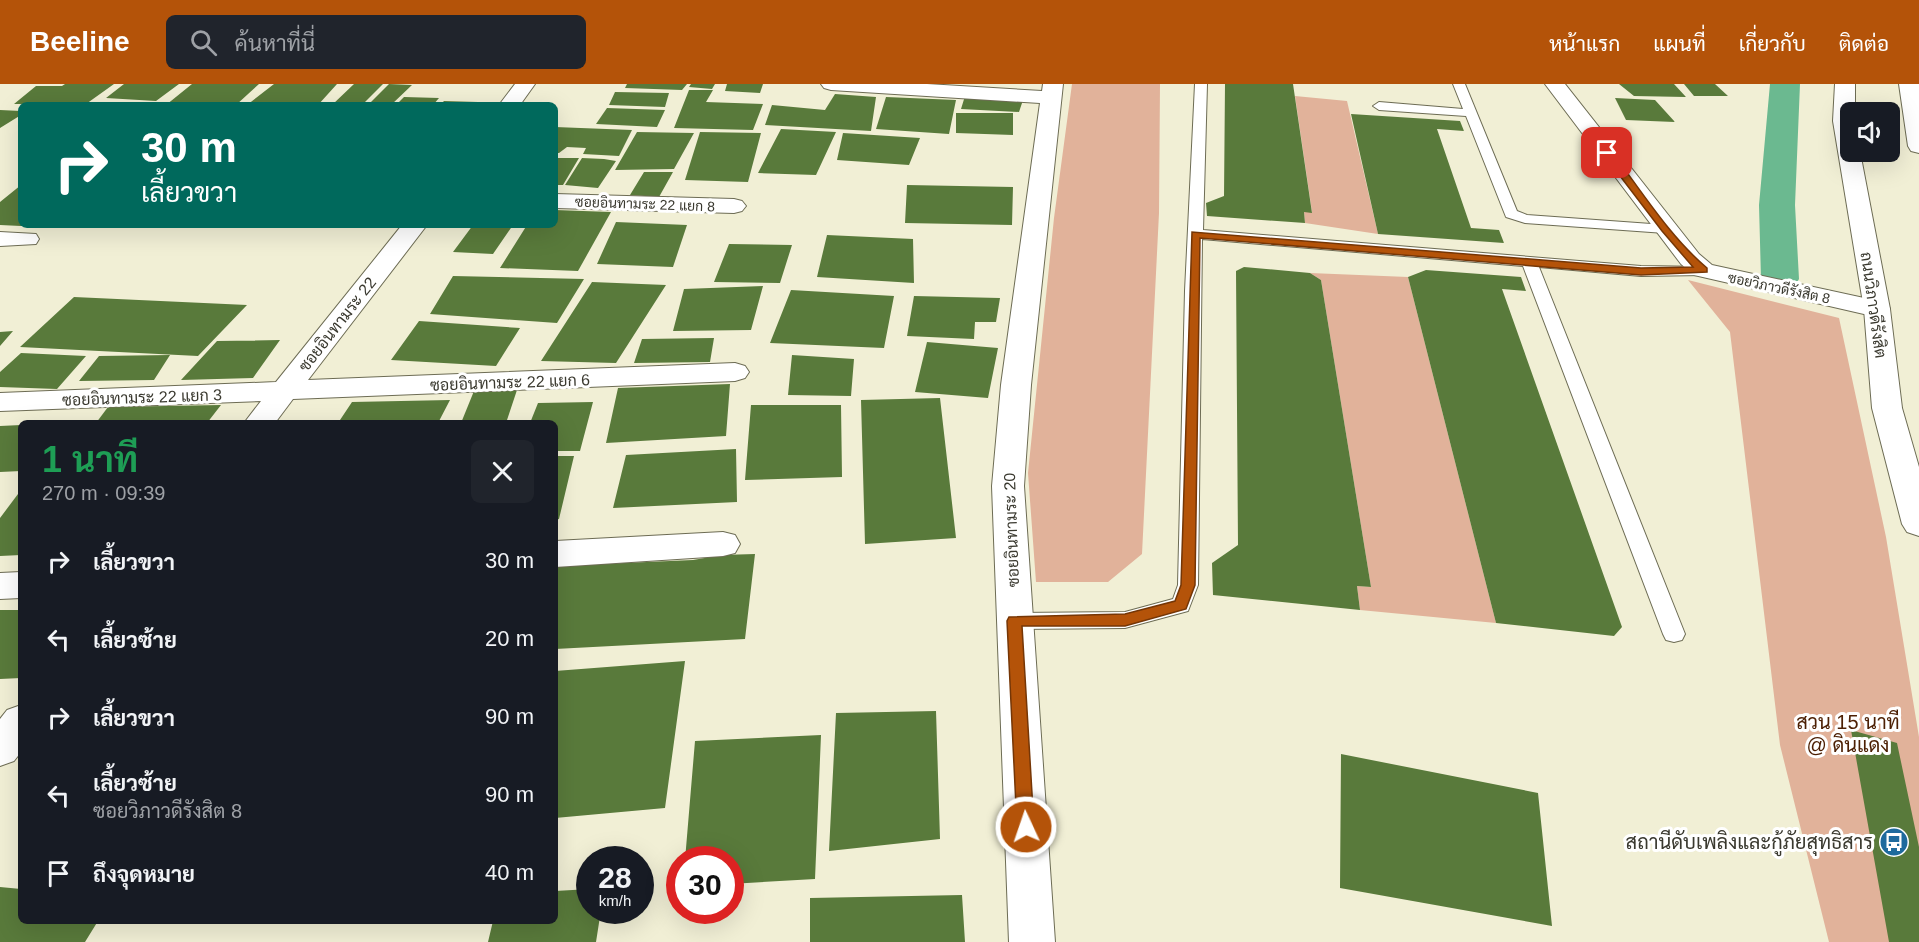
<!DOCTYPE html>
<html lang="th">
<meta charset="utf-8">
<style>
body{margin:0;font-family:Helvetica,Sarabun,sans-serif;background:#20242c;color:#f1f3f6;height:100vh;display:flex;flex-direction:column;font-size:22px;white-space:nowrap}
*{box-sizing:border-box;margin:0}
p{font-size:20px;color:#9ea1a6}
.icon{flex:none;width:33px;height:33px;fill:none;stroke:currentColor;stroke-width:2;stroke-linecap:round;stroke-linejoin:round}
.map{position:relative;flex:1;overflow:hidden}
.details{position:absolute;left:18px;top:336px;width:540px;height:504px;display:flex;flex-direction:column;background:#171b24;border-radius:9px;box-shadow:0 6px 24px #0002}
.details>*{flex:none}
.banner{position:absolute;left:18px;top:18px;width:540px;height:126px;border-radius:9px;box-shadow:0 6px 24px #0002;background:#00695c;color:#fff;overflow:hidden}
.buttons{position:absolute;left:1840px;top:18px;display:grid;gap:12px}
.buttons a{display:grid;place-items:center;width:60px;height:60px;border-radius:9px;background:#171b24;box-shadow:0 6px 24px #0002;font-size:30px}
.speed{position:absolute;left:576px;top:762px;display:flex;gap:12px;font-size:30px;font-weight:700;text-align:center}
.speed>*{display:grid;place-content:center;width:78px;height:78px;border-radius:50%;background:#171b24;box-shadow:0 6px 24px #0002;line-height:1}
.speed small{font-size:15px;font-weight:400}
.speed .limit{border:9px solid #d22;background:#fff;color:#111}
.pin{position:absolute;display:grid;place-items:center;width:51px;height:51px;color:#fff;margin:-26px;border-radius:12px;box-shadow:0 3px 9px #0006}
.me{position:absolute;width:66px;margin:-33px;rotate:357deg;stroke-linejoin:round;filter:drop-shadow(0 0 4px #0008)}
.turn{display:flex;align-items:center;gap:21px;height:126px;padding:0 24px;font-size:27px}
.turn .icon{width:78px;height:78px;stroke-width:2.5}
.turn b{display:block;font-size:42px;line-height:51px}
.round{display:grid;place-items:center;flex:none;width:63px;height:63px;border-radius:9px;background:#20242c}
.headline{display:flex;align-items:center;justify-content:space-between;height:102px;padding:0 24px}
h1{font-size:36px;font-weight:700;line-height:45px;color:#1e9e55}
ul{padding:0;list-style:none}
li{display:flex;align-items:center;gap:18px;height:78px;padding:0 24px}
li div{flex:1}
li b{display:block;font-size:22px}
li em{font-style:normal}
header{display:flex;align-items:center;gap:36px;box-sizing:border-box;height:84px;padding:0 30px;background:#b45309;color:#fff}
header strong{font-size:28px}
nav{display:flex;gap:33px;margin-inline-start:auto;font-size:21px}
.search{width:420px;height:54px;background:#20242c;display:flex;align-items:center;gap:15px;box-sizing:border-box;padding:0 21px;border-radius:9px;color:#9ea1a6;font-size:22px}
.map>svg:first-child{display:block}
.green{fill:#e1b29a}
.lines{fill:none;stroke-linecap:round;stroke-linejoin:round}
.canal{fill:#6bb990;fill-rule:evenodd}
.building{fill:#597a3b}
.service-casing{stroke:#6d6c54;stroke-width:2}
.minor-casing{stroke:#6d6c54;stroke-width:2}
.secondary-casing{stroke:#6d6c54;stroke-width:2}
.service{fill:#fff;fill-rule:evenodd}
.minor{fill:#fff;fill-rule:evenodd}
.secondary{fill:#fff;fill-rule:evenodd}
.route{fill:#b45309;stroke:#753606;stroke-width:1.5}
.labels{text-anchor:middle;stroke-width:6;stroke-linejoin:round;paint-order:stroke}
.far-street-label{font-size:14px;fill:#3a392f;stroke:#fff}
.street-label{font-size:16px;fill:#3a392f;stroke:#fff}
.near-park-label{font-size:20px;fill:#4c1f03;stroke:#fff}
.near-poi-label{font-size:20px;fill:#3a392f;stroke:#fff;text-anchor:end}
</style>
<header>
<strong>Beeline</strong>
<div class="search"><svg class="icon" aria-label="search" viewBox="0 0 24 24"><circle cx="10" cy="10" r="6"/><path d="M15 15l6 6"/></svg>ค้นหาที่นี่</div>
<nav><a>หน้าแรก</a><a>แผนที่</a><a>เกี่ยวกับ</a><a>ติดต่อ</a></nav>
</header>
<div class="map">
<svg width="1919" height="858" viewBox="0 0 1919 858">
<rect width="100%" height="100%" fill="#f1efd5"/>
<path class="green" d="M1072,0H1160L1159,129L1142,470L1108,498H1036L1028,389L1054,134Z
M1295,12L1347,17L1378,150L1305,139L1304,128H1312Z
M1310,189L1408,193L1496,539L1360,526L1357,502L1371,503L1321,196Z
M1688,196L1839,234L1886,453L1919,653V858H1829L1780,661L1730,248Z"/>
<g class="lines">
<path class="canal" d="M1770,0H1800L1795,121L1799,195L1794,203L1780,207L1766,203L1761,195L1759,121Z"/>
</g>
<path class="building" d="M65,0H114L86,20H14L36,2H62Z
M124,0H179L156,17L106,14Z
M192,0H259L236,21H166Z
M274,0H337L318,21H247Z
M354,0H383L362,21H332Z
M389,0L412,1L391,21H368Z
M627,0H687L682,6L625,4Z
M691,0H715L712,5L689,3Z
M727,0H763L760,9L725,7Z
M1225,0H1293L1312,129L1304,128L1305,139L1207,132L1206,119L1224,112Z
M1619,0H1674L1686,13L1634,12Z
M1684,0H1715L1728,12H1694Z
M689,6H713L706,18L763,20L753,46L674,44Z
M615,8L669,9L665,23L609,21Z
M835,10L876,13L871,47L765,41L772,21L825,26Z
M965,12L1023,16L1019,28L961,25Z
M404,13L439,14L433,21H396Z
M886,13L956,16L949,50L876,45Z
M1615,14L1655,16L1675,38L1626,36Z
M444,17L478,18L475,21H440Z
M607,24L665,26L657,43L596,40Z
M0,26L21,27V31L0,44Z
M956,29H1013V51L956,49Z
M1351,30L1460,37L1464,47L1437,45L1471,144L1499,146L1504,159L1378,150Z
M555,43L632,46L619,72L583,70L586,64L567,63L559,69H555Z
M781,45L836,48L816,91L758,89Z
M637,48L694,49L674,85L615,86Z
M700,48L761,49L748,98L685,96Z
M843,49L920,54L909,81L837,76Z
M556,74H579L563,101H555Z
M582,74L604,75L616,77L598,104L565,101Z
M644,88H673L659,113L630,111Z
M21,101V142L0,141V118Z
M907,101L1013,103L1012,141L905,139Z
M555,126L611,128L578,187L500,184L527,141H555Z
M616,138L687,141L673,183L597,180Z
M473,141H513L493,170L453,168Z
M827,151L913,155L914,199L817,193Z
M729,160L792,161L780,199L714,198Z
M1244,183L1310,189L1321,196L1371,503L1357,502L1360,526L1213,511L1212,479L1238,461L1236,187Z
M1426,186L1521,193L1526,207L1502,205L1622,543L1614,552L1496,539L1408,193Z
M453,192L584,195L557,239L430,230Z
M592,198L666,201L616,279L541,277Z
M763,202L751,246L673,247L684,205Z
M791,206L894,212L884,264L770,259Z
M914,212L1000,214L996,238H975L974,255L907,252Z
M74,213L247,221L198,272L20,263Z
M419,237L520,244L496,282L391,276Z
M13,247L0,262V248Z
M714,254L710,278L634,279L642,255Z
M280,256L253,294L181,296L217,257Z
M927,258L998,264L988,314L915,308Z
M21,269L86,272L57,305L0,303V288Z
M170,271L154,296L79,297L99,272Z
M792,271L854,275L851,312L788,311Z
M730,300L726,352L606,359L618,304Z
M517,306L506,339H461L474,307Z
M940,314L956,454L865,460L861,316Z
M450,316L438,339H338L352,318Z
M593,318L580,367H555V339H530L538,319Z
M221,321L207,339H96L108,323Z
M751,321H841L842,393L745,396Z
M21,341V387L0,388V342Z
M736,365L737,418L613,424L626,371Z
M555,372H574L559,435L555,436Z
M21,406V471L0,472V434Z
M755,470L745,555L555,565V482L693,476L722,471Z
M0,526H21V594L0,595Z
M685,577L665,724L555,734V587Z
M936,627L940,755L829,767L836,629Z
M1851,646L1897,659L1919,763V858H1889Z
M821,651L815,795L730,800V776H685L695,657Z
M1341,670L1538,709L1552,842L1340,804Z
M0,803L21,805V837H98L85,858H0Z
M590,805V826H601L596,858H488L493,837H555V807Z
M962,811L965,858H810V814Z"/>
<g class="lines">
<g class="service-casing">
<path id="service" d="M1195,0H1207L1203,146L1641,182L1708,183L1711,186L1708,189L1703,191L1641,192L1539,183L1685,550L1682,556L1674,558L1666,556L1663,550L1523,182L1202,155L1198,501L1188,527L1125,544L1014,545L1006,543L1003,537L1006,531L1014,529L1125,528L1173,515L1178,501L1185,207Z
M1453,0H1465L1517,127L1527,131L1665,141L1672,145L1665,149L1525,139L1506,133L1466,32L1379,26L1373,22L1379,18L1463,25Z"/>
</g>
<g class="minor-casing">
<path id="minor" d="M515,0H535L520,21H499Z
M821,0H927L1042,7L1043,0H1063L1031,301L1024,402L1055,858H1009L992,402L1001,301L1040,19L831,6L824,4Z
M1545,0H1565L1699,170L1712,181L1887,219L1890,225L1887,231L1877,233L1694,191L1681,180Z
M555,110L734,115L742,117L746,122L742,127L734,129L555,124Z
M402,141H427L308,296L735,279L745,282L749,288L745,294L735,297L293,315L275,339H244L261,317L0,327V309L276,298Z
M0,148L36,150L39,155L36,160L0,162Z
M723,448L735,451L740,460L735,469L723,472L555,483V457Z
M21,488V514L0,515V489Z
M21,621V668L14,677L0,682V635L7,626Z"/>
</g>
<g class="secondary-casing">
<path id="secondary" d="M1835,0H1855V28H1851V68H1860L1890,225L1902,324L1919,383V452L1907,448L1902,440L1872,324L1864,225L1833,37Z
M1899,0H1919V69L1911,67L1908,62Z"/>
</g>
<use href="#service" class="service"/>
<use href="#minor" class="minor"/>
<use href="#secondary" class="secondary"/>
</g>
<path class="route" d="M1604,67H1611C1641,106 1669,152 1707,184V188L1641,191L1200,154L1195,501L1186,525L1125,542H1022L1034,743L1032,749L1026,751L1019,749L1017,743L1007,537L1009,533L1125,530L1175,517L1181,501L1192,148L1641,184L1693,183L1662,147L1604,71Z"/>
<defs>
<g id="bus-disc" transform="scale(1.5)"><circle r="9.5" fill="#1e6a9d" stroke="#fff"/><path d="M-5-6H5V4H4V6H2V4H-2V6H-4V4H-5ZM-3.5-4V0h7V-4ZM-3.5 1.2v1.5H-2V1.2ZM2 1.2v1.5H3.5V1.2Z" fill="#fff"/></g>
</defs>
<g fill-rule="evenodd">
<use href="#bus-disc" x="1894" y="758"/>
</g>
<g class="labels">
<g class="far-street-label">
<text transform="translate(645 120) rotate(2)" y="5">ซอยอินทามระ 22 แยก 8</text>
<text transform="translate(1779 204) rotate(12)" y="5">ซอยวิภาวดีรังสิต 8</text>
</g>
<g class="street-label">
<text transform="translate(1874 221) rotate(82)" y="6">ถนนวิภาวดีรังสิต</text>
<text transform="translate(337 240) rotate(-52)" y="6">ซอยอินทามระ 22</text>
<text transform="translate(510 298) rotate(-2)" y="6">ซอยอินทามระ 22 แยก 6</text>
<text transform="translate(142 313) rotate(-2)" y="6">ซอยอินทามระ 22 แยก 3</text>
<text transform="translate(1011 446) rotate(-92)" y="6">ซอยอินทามระ 20</text>
</g>
<g class="near-park-label">
<text x="1848" y="645">สวน 15 นาที<tspan x="1848" dy="23">@ ดินแดง</tspan></text>
</g>
<g class="near-poi-label">
<text x="1873" y="765">สถานีดับเพลิงและกู้ภัยสุทธิสาร</text>
</g>
</g>
</svg>
<div class="buttons">
<a><svg class="icon" aria-label="sound" viewBox="0 0 24 24"><path d="M4 9h4l5-4v14l-5-4H4zM17 9q2 3 0 6"/></svg></a>
</div>
<div class="speed"><div>28<small>km/h</small></div><div class="limit">30</div></div>
<div class="pin" style="left:1607px;top:69px;background:#d93025"><svg class="icon" aria-label="arrive" viewBox="0 0 24 24"><path d="M6 21V4h12l-3 4 3 4H6"/></svg></div>
<svg class="me" style="left:1026px;top:743px" viewBox="-20 -20 40 40"><circle r="17" fill="#b45309" stroke="#fff" stroke-width="3"/><path d="M0-11L8 9 0 5-8 9z" fill="#fff"/></svg>
<div class="banner">
<div class="turn"><svg class="icon" aria-label="right" viewBox="0 0 24 24"><path d="M7 20v-9h11M14 6l5 5-5 5"/></svg><div><b>30 m</b>เลี้ยวขวา</div></div>
</div>
<section class="details">
<div class="headline"><div><h1>1 นาที</h1><p>270 m · 09:39</p></div><a class="round"><svg class="icon" aria-label="close" viewBox="0 0 24 24"><path d="M6 6l12 12M18 6L6 18"/></svg></a></div>
<ul>
<li><svg class="icon" aria-label="right" viewBox="0 0 24 24"><path d="M7 20v-9h11M14 6l5 5-5 5"/></svg><div><b>เลี้ยวขวา</b></div><em>30 m</em></li>
<li><svg class="icon" aria-label="left" viewBox="0 0 24 24"><path d="M17 20v-9H6M10 6l-5 5 5 5"/></svg><div><b>เลี้ยวซ้าย</b></div><em>20 m</em></li>
<li><svg class="icon" aria-label="right" viewBox="0 0 24 24"><path d="M7 20v-9h11M14 6l5 5-5 5"/></svg><div><b>เลี้ยวขวา</b></div><em>90 m</em></li>
<li><svg class="icon" aria-label="left" viewBox="0 0 24 24"><path d="M17 20v-9H6M10 6l-5 5 5 5"/></svg><div><b>เลี้ยวซ้าย</b><p>ซอยวิภาวดีรังสิต 8</p></div><em>90 m</em></li>
<li><svg class="icon" aria-label="arrive" viewBox="0 0 24 24"><path d="M6 21V4h12l-3 4 3 4H6"/></svg><div><b>ถึงจุดหมาย</b></div><em>40 m</em></li>
</ul>
</section>
</div>
